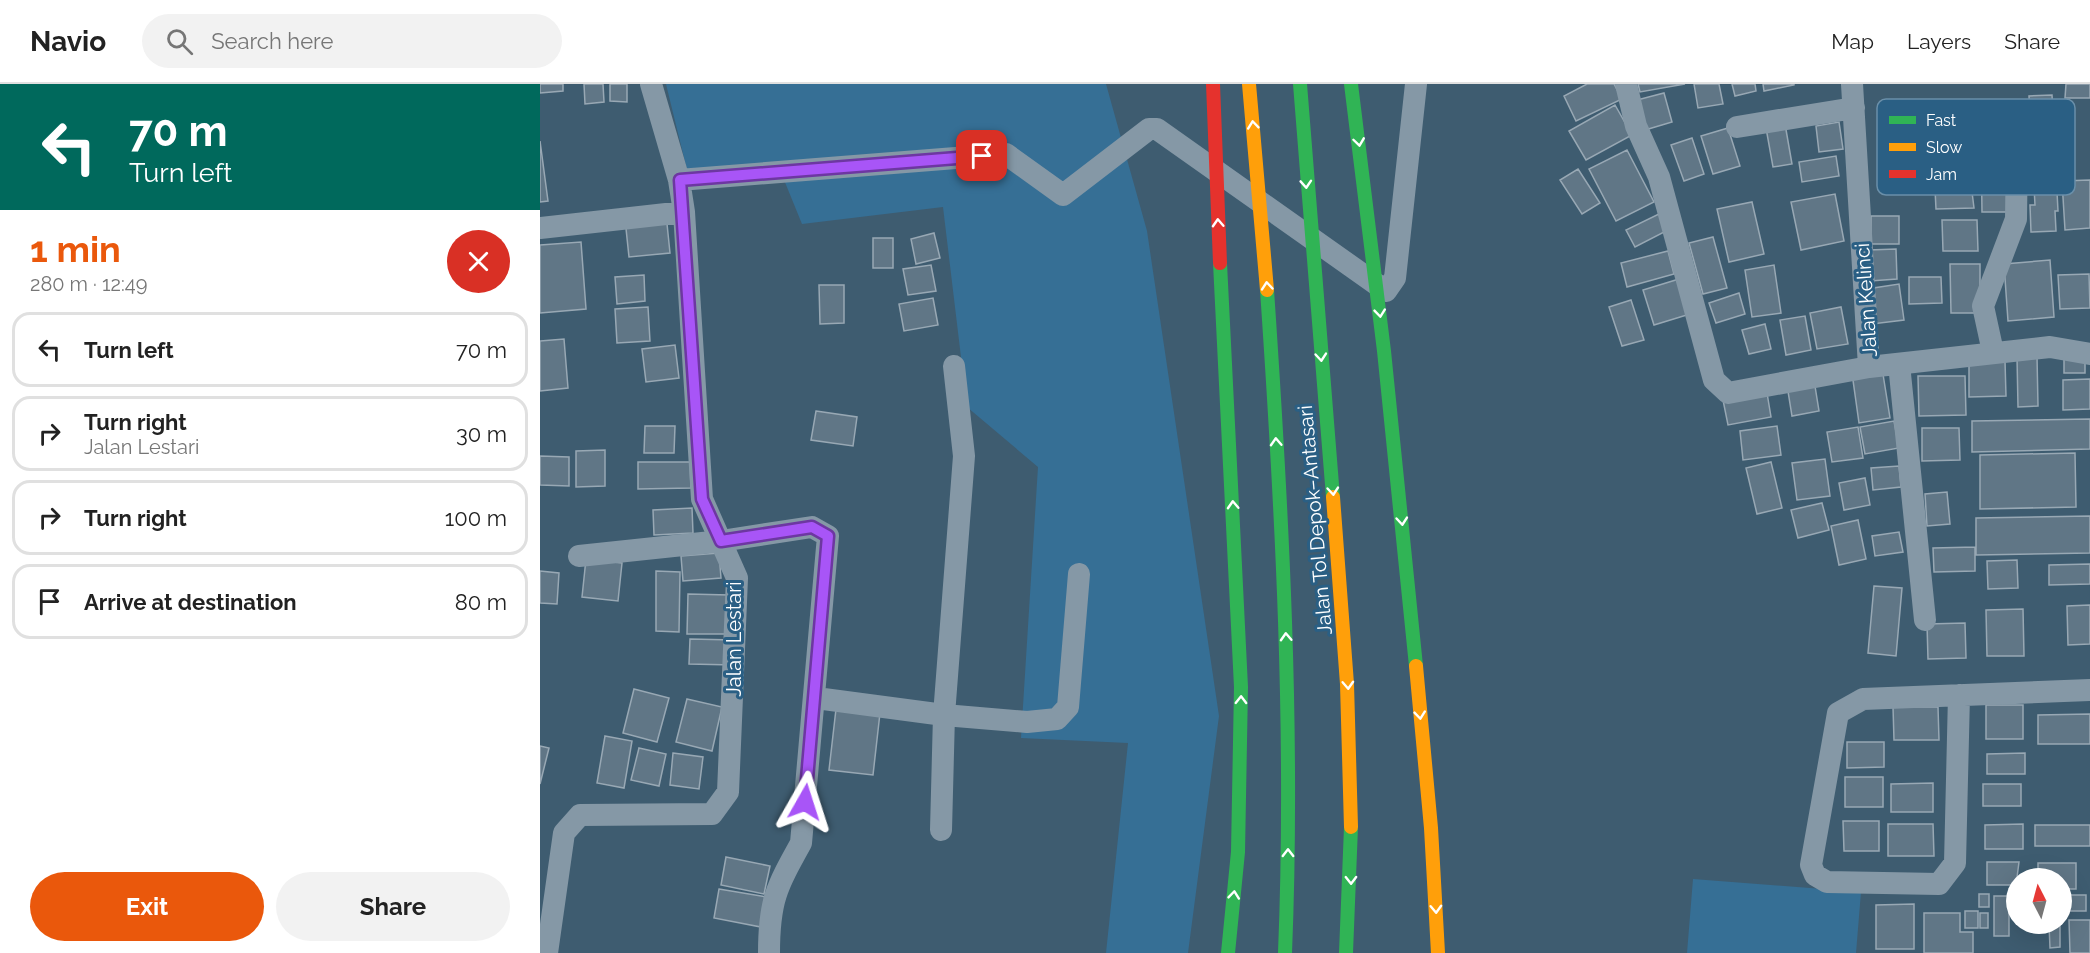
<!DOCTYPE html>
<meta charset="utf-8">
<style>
body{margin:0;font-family:Raleway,sans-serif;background:#f2f2f2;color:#222;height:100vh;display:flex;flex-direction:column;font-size:22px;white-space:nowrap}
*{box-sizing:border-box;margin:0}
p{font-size:20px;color:#767676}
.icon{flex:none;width:33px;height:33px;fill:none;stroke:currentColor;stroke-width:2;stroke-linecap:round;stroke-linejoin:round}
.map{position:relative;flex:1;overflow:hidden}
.panel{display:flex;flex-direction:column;background:#fff;width:540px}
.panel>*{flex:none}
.top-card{background:#00695c;color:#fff;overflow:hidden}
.needle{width:39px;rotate:354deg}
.tools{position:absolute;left:1466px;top:784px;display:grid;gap:12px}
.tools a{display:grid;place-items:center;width:66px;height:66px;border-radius:50%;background:#fff;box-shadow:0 6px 24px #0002;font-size:30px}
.pin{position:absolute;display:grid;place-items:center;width:51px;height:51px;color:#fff;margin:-26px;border-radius:12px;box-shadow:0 3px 9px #0006}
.me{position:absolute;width:66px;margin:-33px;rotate:6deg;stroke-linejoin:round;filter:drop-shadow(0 0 4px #0008)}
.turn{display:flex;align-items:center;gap:21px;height:126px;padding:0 30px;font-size:27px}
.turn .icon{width:78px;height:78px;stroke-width:2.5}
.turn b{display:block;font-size:42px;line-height:51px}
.round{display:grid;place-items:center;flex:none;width:63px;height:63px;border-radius:32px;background:#f2f2f2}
.overview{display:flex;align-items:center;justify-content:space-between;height:102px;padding:0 30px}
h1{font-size:36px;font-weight:700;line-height:45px;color:#ea580c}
.button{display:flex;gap:12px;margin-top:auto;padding:12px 30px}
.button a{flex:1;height:69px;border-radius:36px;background:#ea580c;color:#fff;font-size:24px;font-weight:700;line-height:69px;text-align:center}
.button a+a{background:#f2f2f2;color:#222}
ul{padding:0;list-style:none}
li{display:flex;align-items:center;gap:18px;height:75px;margin:0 12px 9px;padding:0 18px;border:3px solid #e0e0e0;border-radius:18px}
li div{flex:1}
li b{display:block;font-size:22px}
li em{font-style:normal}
header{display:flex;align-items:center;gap:36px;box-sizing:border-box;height:84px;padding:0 30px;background:#fff;border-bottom:2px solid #e0e0e0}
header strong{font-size:28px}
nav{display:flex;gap:33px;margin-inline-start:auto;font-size:21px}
.search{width:420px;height:54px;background:#f2f2f2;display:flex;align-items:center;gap:15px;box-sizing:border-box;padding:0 21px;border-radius:33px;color:#767676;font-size:22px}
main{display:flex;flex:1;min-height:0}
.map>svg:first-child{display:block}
.green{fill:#366f95}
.building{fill:#607686;stroke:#98a8b4;stroke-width:1.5}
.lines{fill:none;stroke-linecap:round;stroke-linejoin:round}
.street{stroke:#8598a6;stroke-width:22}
.fast{stroke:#30b455;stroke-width:14}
.slow{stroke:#ff9f0a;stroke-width:14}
.jam{stroke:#e5322d;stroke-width:14}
.oneway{stroke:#fff}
.route-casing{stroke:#6d37a1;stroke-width:15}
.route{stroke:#a855f7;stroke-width:10}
.labels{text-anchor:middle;stroke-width:6;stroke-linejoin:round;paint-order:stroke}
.street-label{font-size:20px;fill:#fff;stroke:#2a5f84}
.key{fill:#2a5f84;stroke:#6a8fa9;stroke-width:1.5}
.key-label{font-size:16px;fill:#fff}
</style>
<header>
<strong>Navio</strong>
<div class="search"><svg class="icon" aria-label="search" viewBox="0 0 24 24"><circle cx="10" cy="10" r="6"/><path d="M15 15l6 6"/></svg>Search here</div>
<nav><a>Map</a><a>Layers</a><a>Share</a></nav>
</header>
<main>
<section class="panel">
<div class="top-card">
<div class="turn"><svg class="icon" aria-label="left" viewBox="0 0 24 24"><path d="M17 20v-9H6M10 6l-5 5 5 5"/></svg><div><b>70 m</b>Turn left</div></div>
</div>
<div class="overview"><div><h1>1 min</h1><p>280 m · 12:49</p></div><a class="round" style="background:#d93025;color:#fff"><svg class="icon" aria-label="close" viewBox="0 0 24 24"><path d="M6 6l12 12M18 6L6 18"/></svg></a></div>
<ul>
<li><svg class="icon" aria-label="left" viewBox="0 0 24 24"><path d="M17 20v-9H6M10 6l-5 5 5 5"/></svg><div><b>Turn left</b></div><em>70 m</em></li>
<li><svg class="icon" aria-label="right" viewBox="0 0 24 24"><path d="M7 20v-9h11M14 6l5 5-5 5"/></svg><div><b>Turn right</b><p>Jalan Lestari</p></div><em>30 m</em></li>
<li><svg class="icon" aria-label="right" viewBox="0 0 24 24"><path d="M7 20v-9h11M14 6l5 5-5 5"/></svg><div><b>Turn right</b></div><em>100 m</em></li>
<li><svg class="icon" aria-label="arrive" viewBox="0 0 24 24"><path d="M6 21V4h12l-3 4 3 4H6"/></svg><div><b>Arrive at destination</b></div><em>80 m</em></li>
</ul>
<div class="button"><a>Exit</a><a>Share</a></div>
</section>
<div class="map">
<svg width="1550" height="869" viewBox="0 0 1550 869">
<rect width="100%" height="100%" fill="#3e5c70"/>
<path class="green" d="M126,0H566L607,147L679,632L648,869H566L588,659L481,654L498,383L427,323L403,123L262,140L240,86H147Z
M1153,795L1321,808L1316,869H1147Z"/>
<path class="building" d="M0,0H23V7L0,9Z
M44,0H63L64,18L45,20Z
M70,0H87V18L70,17Z
M1047,0H1074L1082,15L1036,37L1024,12Z
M1098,0H1145L1100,8Z
M1154,0H1179L1183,20L1158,24Z
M1192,0H1215L1216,7L1195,12Z
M1223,0H1254V1L1224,7Z
M1526,0H1550V14H1525Z
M1124,9L1132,38L1105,46L1097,16Z
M1512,11L1518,127H1515L1516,147L1491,148L1490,121H1495L1489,12Z
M1075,21L1092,51L1046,76L1029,47Z
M1299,38L1303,65L1279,68L1276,42Z
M1245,40L1252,80L1233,83L1226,44Z
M1188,44L1200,82L1173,90L1161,52Z
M1152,54L1164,90L1144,97L1131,61Z
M1441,56H1470V128H1442Z
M0,57L8,117L0,118Z
M1087,66L1114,118L1076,137L1049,85Z
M1296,72L1299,92L1262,98L1259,78Z
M1429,84L1434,124L1396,125L1395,105H1402L1401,85Z
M1038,85L1060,119L1042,130L1020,96Z
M1550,96V144L1525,146L1522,97Z
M1295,110L1304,157L1261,166L1251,118Z
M1212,118L1224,170L1189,178L1177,125Z
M1123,128L1132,144L1095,163L1086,146Z
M126,130L130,169L89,173L85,135Z
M1331,132H1359V160H1331Z
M1402,136H1437L1438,167H1403Z
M394,149L400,174L376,180L371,155Z
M1173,153L1187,204L1163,210L1149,159Z
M333,154H353V184H333Z
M41,158L46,225L0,229V161Z
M1356,165L1357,195L1330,197L1329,166Z
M1128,167L1134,190L1087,203L1081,179Z
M1510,176L1514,233L1468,237L1464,180Z
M1410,180H1440V229H1411Z
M391,181L396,207L368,211L363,185Z
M1234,181L1241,229L1212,233L1205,186Z
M1549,190L1550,224L1520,225L1518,191Z
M104,191L105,217L77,220L75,193Z
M1369,193H1401L1402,219L1369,220Z
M1139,195L1150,230L1114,241L1103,206Z
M1359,200L1364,236L1332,240L1327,205Z
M279,201H304V239L280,240Z
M1199,209L1205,230L1176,239L1169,219Z
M393,214L398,241L364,247L359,220Z
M1091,216L1104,256L1082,262L1069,223Z
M108,223L110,257L77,259L75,225Z
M1301,223L1308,260L1277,265L1270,229Z
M1265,232L1271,266L1246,271L1240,236Z
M1225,240L1231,265L1209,270L1202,246Z
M24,255L28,304L0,307V257Z
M135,261L139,294L106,298L102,265Z
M1545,270V289H1524V271Z
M1497,272L1498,322L1478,323L1477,273Z
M1465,277L1466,312L1429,313V278Z
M1342,284L1350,334L1319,339L1312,289Z
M1378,292H1425L1426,331L1379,332Z
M1550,295V325L1523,326V296Z
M1274,296L1279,327L1252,332L1247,301Z
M1227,309L1231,333L1188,341L1183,316Z
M276,327L317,333L313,362L271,356Z
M1550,335V365L1432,368V337Z
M1354,337L1359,364L1325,370L1320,343Z
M105,342H135L134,369H104Z
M1237,342L1241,371L1203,376L1200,347Z
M1318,343L1323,374L1292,378L1287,348Z
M1382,344H1419L1420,376L1382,377Z
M65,366V402L36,403V367Z
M1535,369L1536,423L1440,425V371Z
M0,372L29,373V402L0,401Z
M1285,375L1290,412L1257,416L1252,379Z
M98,378H150L151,404L98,405Z
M1231,378L1242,424L1217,430L1206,384Z
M1359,382L1361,403L1333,406L1331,384Z
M1325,394L1330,421L1304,426L1299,399Z
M1407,408L1410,440L1387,442L1385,410Z
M1282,419L1289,446L1258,454L1251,426Z
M152,424L153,449L114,451L113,426Z
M1550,432V469L1436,471V434Z
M1318,436L1326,475L1299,481L1291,442Z
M1359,448L1363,468L1335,472L1332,452Z
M1435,463V487L1394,488L1393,464Z
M179,469L181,494L143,497L141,472Z
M46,475L82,479L78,517L42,513Z
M1477,476L1478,504L1448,505L1447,477Z
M1550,480V500L1509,501V481Z
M0,487L19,489L17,520L0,519Z
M116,487L140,488L139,548L116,547Z
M1334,502L1362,504L1356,572L1328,569Z
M148,510L189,511L188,550H147Z
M1550,521V560L1528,561L1527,522Z
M1483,525L1484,572H1447L1446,526Z
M1425,539L1426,574L1388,575L1387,540Z
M150,555L194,556V581L149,580Z
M94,605L129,614L117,658L83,649Z
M147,615L182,623L172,667L136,658Z
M1446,621H1483V655H1446Z
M1353,623H1398L1399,656H1354Z
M296,625L340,629L333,691L289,686Z
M1550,630V660H1498V631Z
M65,652L92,657L84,704L57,699Z
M1307,658H1344V683L1307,684Z
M0,662L9,664L0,700Z
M99,664L126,670L119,702L91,696Z
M133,669L163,673L159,705L130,701Z
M1485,669V690H1447V670Z
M1305,693H1343V723H1305Z
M1393,699V728H1351V700Z
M1443,700H1481V722H1443Z
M1303,737H1339V767H1304Z
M1348,740H1393L1394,772H1348Z
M1483,740V765H1445V741Z
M1495,741H1550V762H1495Z
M186,773L230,782L224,810L181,801Z
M1447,778H1479L1476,801H1447Z
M1498,779H1536V805H1521V795H1498Z
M179,805L227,813L221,843L174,834Z
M1439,810H1449V823H1439Z
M1521,811H1546V827H1521Z
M1454,812H1469V852H1454Z
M1374,820V865H1336V821Z
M1425,827H1438V844H1425Z
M1384,829H1420V848H1433V869H1384Z
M1440,829H1448V844H1440Z
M1529,836H1550V869H1530Z
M1509,840H1520V863L1510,864Z"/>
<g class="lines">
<path class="street" d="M1086,0L1096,42L1119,93L1174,296L1188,309L1329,283
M1312,0L1329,283L1510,263L1550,270
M1197,43L1314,24
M139,96L466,70L523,111L609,45H617L846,207L855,194L876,0
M0,144L144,128
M1453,268L1443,222L1476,135L1477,60
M1359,280L1385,536
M39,472L181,457L272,443L288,452L261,759C236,804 229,817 229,869
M1419,611L1415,779L1399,800L1287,798L1275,791L1271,781L1298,629L1323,615L1550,606
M276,614L404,631L424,372L414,282
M401,746L404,631L487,638L517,635L528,623L539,490
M7,869L24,749L40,731L172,730L188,708L197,494L162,415L144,128L139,96L111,0"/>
<path class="fast" d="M760,0L793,413
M811,0L844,267L876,582
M680,179L701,603L698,768L688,869
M727,206C742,426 754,648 745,869
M806,869L811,743"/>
<path class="slow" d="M709,0L727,206
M793,413L807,600L811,743
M876,582L891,744L898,869"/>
<path class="jam" d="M673,0L680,179"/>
</g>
<defs><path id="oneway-chevron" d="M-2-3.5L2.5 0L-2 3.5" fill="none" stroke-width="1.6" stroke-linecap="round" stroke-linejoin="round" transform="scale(1.5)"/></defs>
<g class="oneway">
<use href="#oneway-chevron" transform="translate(713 41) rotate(-96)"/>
<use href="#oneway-chevron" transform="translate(819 58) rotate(82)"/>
<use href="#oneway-chevron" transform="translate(766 100) rotate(86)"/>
<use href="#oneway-chevron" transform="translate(678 139) rotate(-93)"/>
<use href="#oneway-chevron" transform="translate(727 202) rotate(-95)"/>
<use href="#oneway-chevron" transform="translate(840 229) rotate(84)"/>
<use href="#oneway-chevron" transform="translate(781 273) rotate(85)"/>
<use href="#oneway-chevron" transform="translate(736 358) rotate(-93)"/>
<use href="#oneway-chevron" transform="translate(793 407) rotate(85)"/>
<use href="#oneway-chevron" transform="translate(693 421) rotate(-93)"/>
<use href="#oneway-chevron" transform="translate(862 437) rotate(85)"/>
<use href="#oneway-chevron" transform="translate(746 553) rotate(-93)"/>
<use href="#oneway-chevron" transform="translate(808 601) rotate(87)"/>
<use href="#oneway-chevron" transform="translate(701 616) rotate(-89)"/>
<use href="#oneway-chevron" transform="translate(880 631) rotate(84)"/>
<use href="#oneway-chevron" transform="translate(748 769) rotate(-90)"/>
<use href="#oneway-chevron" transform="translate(811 796) rotate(89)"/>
<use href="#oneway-chevron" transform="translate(694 811) rotate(-84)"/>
<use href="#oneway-chevron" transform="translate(896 825) rotate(88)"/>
</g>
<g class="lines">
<g class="route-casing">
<path id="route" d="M265,718L288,452L272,443L181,457L162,415L140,96L442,72"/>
</g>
<use href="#route" class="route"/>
</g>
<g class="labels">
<g class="street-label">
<text transform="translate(1326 216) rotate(-94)" y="7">Jalan Kelinci</text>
<text transform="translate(775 436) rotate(-95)" y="7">Jalan Tol Depok–Antasari</text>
<text transform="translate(194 555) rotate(-90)" y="7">Jalan Lestari</text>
</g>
</g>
<rect x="1337" y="15" width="198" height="96" rx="9" class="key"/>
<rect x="1349" y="32" width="27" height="8" fill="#30b455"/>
<rect x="1349" y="59" width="27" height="8" fill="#ff9f0a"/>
<rect x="1349" y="86" width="27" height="8" fill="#e5322d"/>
<g class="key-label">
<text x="1386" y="42">Fast</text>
<text x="1386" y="69">Slow</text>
<text x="1386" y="96">Jam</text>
</g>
</svg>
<div class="tools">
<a><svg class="needle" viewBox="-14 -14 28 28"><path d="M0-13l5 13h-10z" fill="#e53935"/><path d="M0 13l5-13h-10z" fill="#767676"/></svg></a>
</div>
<div class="pin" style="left:442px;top:72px;background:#d93025"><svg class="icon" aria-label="arrive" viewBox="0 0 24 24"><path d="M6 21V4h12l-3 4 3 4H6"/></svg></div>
<svg class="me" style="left:265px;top:718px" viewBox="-20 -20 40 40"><path d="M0-17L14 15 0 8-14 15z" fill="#a855f7" stroke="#fff" stroke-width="4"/></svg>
</div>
</main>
